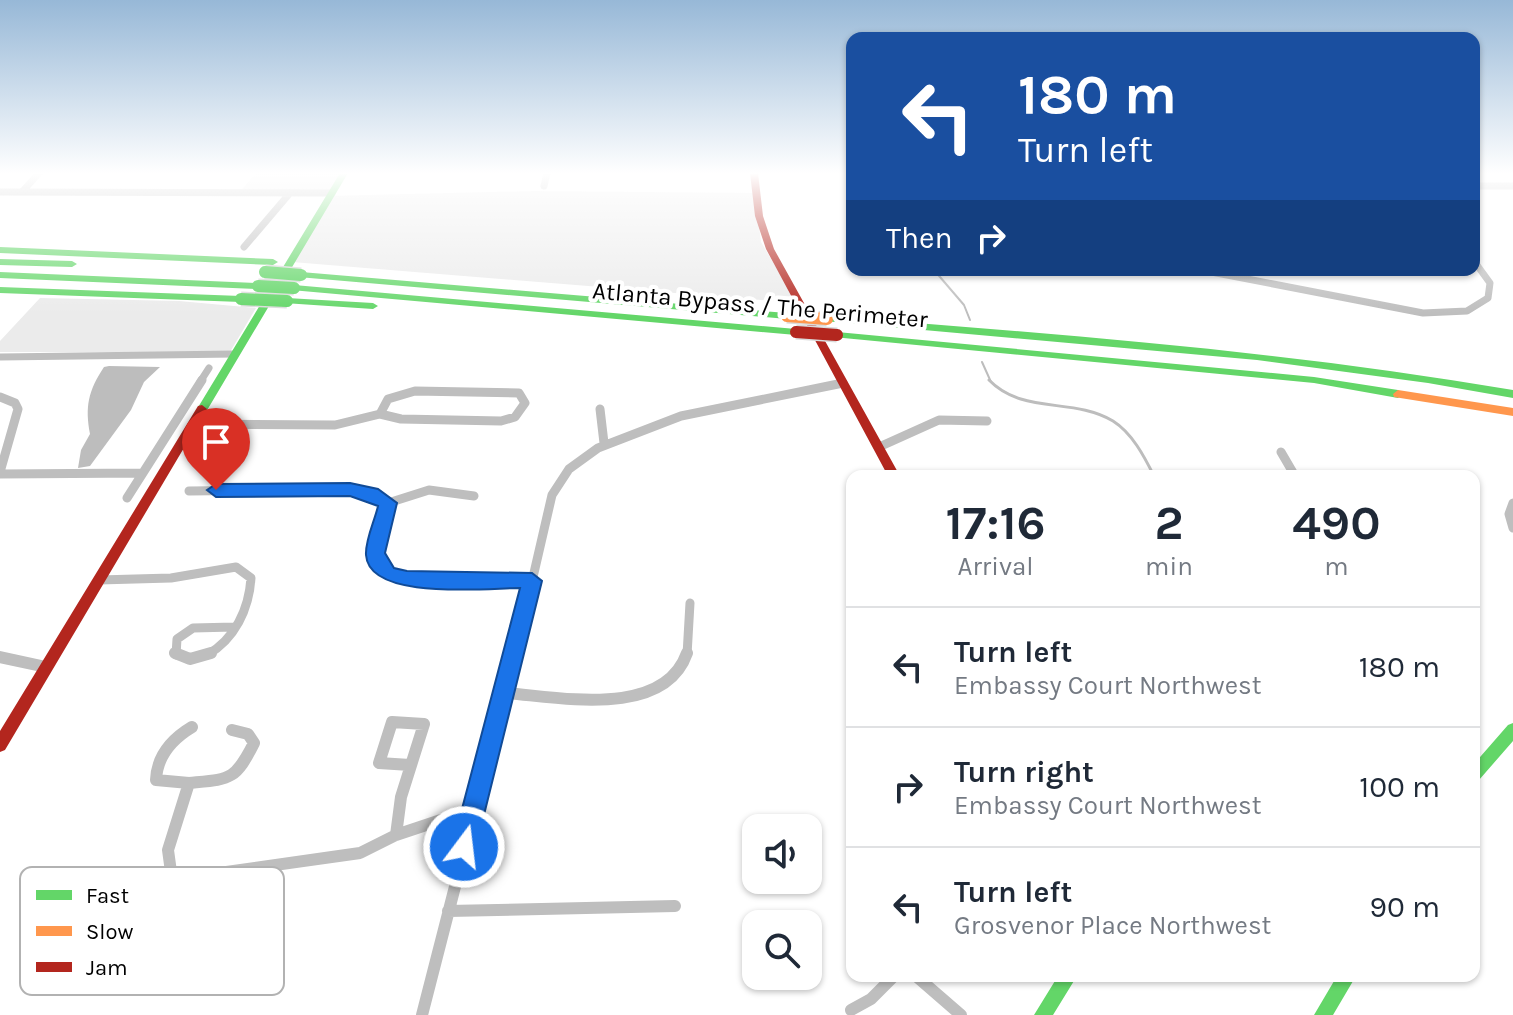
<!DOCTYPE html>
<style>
body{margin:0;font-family:Karla,sans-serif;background:#f2f2f3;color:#1f2937;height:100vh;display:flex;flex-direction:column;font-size:30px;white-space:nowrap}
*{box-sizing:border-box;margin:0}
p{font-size:26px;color:#747a83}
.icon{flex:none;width:44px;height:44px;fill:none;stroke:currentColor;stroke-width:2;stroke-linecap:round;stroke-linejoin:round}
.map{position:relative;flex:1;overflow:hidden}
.side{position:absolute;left:846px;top:470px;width:634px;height:512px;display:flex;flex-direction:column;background:#fff;border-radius:16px;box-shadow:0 2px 6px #0004}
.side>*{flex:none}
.guide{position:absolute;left:846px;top:32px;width:634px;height:244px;border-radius:16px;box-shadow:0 2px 6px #0004;background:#1a4fa0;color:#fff;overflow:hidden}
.tools{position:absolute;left:742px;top:814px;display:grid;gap:16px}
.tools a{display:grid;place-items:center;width:80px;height:80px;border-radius:16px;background:#fff;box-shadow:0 2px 6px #0004;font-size:40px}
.pin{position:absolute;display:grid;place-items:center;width:68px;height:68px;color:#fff;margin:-82px -34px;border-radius:50% 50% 50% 0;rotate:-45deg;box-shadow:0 0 8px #0007}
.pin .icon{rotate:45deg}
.me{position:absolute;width:88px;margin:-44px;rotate:15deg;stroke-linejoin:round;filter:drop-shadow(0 0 6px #0008)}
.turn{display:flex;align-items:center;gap:28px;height:168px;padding:0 40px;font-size:36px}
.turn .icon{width:104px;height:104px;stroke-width:2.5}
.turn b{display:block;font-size:56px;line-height:68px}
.then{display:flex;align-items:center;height:76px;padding:0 40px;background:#0003;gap:16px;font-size:30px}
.eta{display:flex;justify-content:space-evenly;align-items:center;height:136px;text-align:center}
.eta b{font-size:48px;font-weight:700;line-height:56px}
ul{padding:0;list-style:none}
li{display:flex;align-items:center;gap:24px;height:120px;padding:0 40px;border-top:2px solid #e0e1e3}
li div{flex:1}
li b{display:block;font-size:30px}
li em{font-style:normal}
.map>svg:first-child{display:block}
.green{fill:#ebebeb}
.water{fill:#bdbdbd}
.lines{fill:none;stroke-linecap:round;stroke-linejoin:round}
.stream-far1{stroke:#bdbdbd;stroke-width:2}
.stream{stroke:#bdbdbd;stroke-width:3}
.street-far2{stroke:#bebebe;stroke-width:7}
.street-far1{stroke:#bebebe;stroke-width:9}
.street{stroke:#bebebe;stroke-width:12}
.fast{fill:#63d668;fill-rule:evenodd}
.slow{fill:#ff974d;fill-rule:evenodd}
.jam{fill:#b3261e;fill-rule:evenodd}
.fast-bridge-casing{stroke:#dbdbdb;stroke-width:15;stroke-linecap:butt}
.slow-bridge-casing{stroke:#dbdbdb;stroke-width:15;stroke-linecap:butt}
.jam-bridge-casing{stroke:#dbdbdb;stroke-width:15;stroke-linecap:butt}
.fast-bridge{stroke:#63d668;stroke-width:12}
.slow-bridge{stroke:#ff974d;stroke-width:12}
.jam-bridge{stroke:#b3261e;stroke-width:12}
.route{fill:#1a73e8;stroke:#114b97;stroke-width:2}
.labels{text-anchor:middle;stroke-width:8;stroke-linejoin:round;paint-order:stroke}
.street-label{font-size:24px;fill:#000;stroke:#fff}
.key{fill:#fff;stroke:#b2b2b2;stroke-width:2}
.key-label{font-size:22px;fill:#000}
</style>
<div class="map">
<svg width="1513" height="1015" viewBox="0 0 1513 1015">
<rect width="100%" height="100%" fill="#fff"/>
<path class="green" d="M256,173H341L328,196L534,191L755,193L761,242L797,303L292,262L326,196L238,194Z
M40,298L179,301L256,308L230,352H0V341Z"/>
<path class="water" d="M109,366L160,367L144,382L131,410L90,466L78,468L81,450L90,434C85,407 88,391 104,367Z"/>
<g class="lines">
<path class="stream-far1" d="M934,270L964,305L970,320
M982,362L991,382"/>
<path class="stream" d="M989,380C1023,415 1073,397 1113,421C1132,433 1144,456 1154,476"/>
<path class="street-far2" d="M544,186L547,173
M1474,186H1513
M0,192L332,193
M22,192L39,173
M244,247L290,193
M1201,270L1423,313L1467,311L1488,298L1490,283L1474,261
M0,357L235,354
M200,382L209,368"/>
<path class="street-far1" d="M415,391L519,393L525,403L515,417L501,421L401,419L380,414L388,399Z
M0,397L15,403L18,409L0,472
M600,409L604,443
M193,424L335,425L380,414
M879,447L939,420L987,421
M1281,452L1295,476
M0,474L143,473
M189,491L350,489L388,503
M127,498L202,380
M388,503C378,537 362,567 407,579L532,581
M388,503L429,490L474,496
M1513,503L1509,514L1513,528
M99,580L171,578L236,567L251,578C249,609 235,639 207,655
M176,655L177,639L193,628L234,627
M515,655L552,495L569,469L598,448L681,416L843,383
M687,655L690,603"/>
<path class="street" d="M175,653L190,659L211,653
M0,657L46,667
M506,693C559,697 664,719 687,653
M192,727C172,739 157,756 156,780L189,783L168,850L171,872L205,875L360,853L396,835L441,820L472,817
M189,783C230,779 235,781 254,743L248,734L232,730
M396,835L401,797L424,724L392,722L379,763L410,765
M448,911L675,906
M916,976L961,1015
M851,1010L871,999L894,976
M422,1015L515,653"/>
<path class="fast" d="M340,173H348L206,412H198L197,409Z
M0,247L273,259L278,262L273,265L0,253Z
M0,259L72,261L77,264L72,267L0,265Z
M0,272L258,283L263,286L258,289L0,278Z
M301,272L787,313L792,316L787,319L298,277V273Z
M294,285L796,329L801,332L796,335L291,290L289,288Z
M0,287L241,296L246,299L241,302L0,293Z
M287,298L373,303L378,306L373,309L284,303L282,301Z
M827,316C1057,334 1286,351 1513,390V398L1428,383L1257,360L824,321V317Z
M837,332L1314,377L1398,390L1403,394L1398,398L1314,383L833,337V333Z
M1513,723V741L1479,780L1474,782V764L1508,725Z
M1058,976H1077L1053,1015H1034Z
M1337,976H1356L1333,1015H1314Z"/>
<path class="slow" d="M1398,390L1513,408V416L1394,397L1393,394Z"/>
<path class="jam" d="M750,173H758L763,216L774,249L900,476H888L766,249L755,216Z
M202,405L207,409L5,750L0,752V731L198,406Z"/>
<g class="fast-bridge-casing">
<path id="fast-bridge" d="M265,272L301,275
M258,286L294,288
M241,299L287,301"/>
</g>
<g class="slow-bridge-casing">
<path id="slow-bridge" d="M787,316L827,319"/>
</g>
<g class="jam-bridge-casing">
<path id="jam-bridge" d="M796,332L837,335"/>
</g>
<use href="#fast-bridge" class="fast-bridge"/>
<use href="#slow-bridge" class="slow-bridge"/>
<use href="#jam-bridge" class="jam-bridge"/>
</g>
<linearGradient id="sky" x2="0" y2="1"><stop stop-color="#97b8d7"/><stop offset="0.55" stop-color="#fff"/><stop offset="1" stop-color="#fff" stop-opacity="0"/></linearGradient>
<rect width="1513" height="315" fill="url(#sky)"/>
<path class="route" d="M350,483L378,489L397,503L385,553L394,568L407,571L532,573L542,581L476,847L473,856L464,859L456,856L452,847L520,588C486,588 369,601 366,555C365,540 375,520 378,506L350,496L216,497L207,490L216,484Z"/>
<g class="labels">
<g class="street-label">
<text transform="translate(760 305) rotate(5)" y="8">Atlanta Bypass / The Perimeter</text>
</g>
</g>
<rect x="20" y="867" width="264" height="128" rx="12" class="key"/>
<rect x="36" y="890" width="36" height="10" fill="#63d668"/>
<rect x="36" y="926" width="36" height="10" fill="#ff974d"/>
<rect x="36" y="962" width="36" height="10" fill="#b3261e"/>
<g class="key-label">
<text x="86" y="903">Fast</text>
<text x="86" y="939">Slow</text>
<text x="86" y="975">Jam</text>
</g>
</svg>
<div class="tools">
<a><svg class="icon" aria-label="sound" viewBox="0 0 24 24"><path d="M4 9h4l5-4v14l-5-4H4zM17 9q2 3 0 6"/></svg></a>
<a><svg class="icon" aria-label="search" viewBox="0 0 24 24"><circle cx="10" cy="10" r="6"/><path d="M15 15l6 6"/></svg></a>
</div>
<div class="pin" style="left:216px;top:490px;background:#d93025"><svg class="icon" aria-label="arrive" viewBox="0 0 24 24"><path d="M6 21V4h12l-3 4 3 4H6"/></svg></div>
<svg class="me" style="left:464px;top:847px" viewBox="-20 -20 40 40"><circle r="17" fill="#1a73e8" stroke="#fff" stroke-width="3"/><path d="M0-11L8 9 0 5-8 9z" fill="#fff"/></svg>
<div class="guide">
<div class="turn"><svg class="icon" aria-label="left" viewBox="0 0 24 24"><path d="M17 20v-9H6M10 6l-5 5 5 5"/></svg><div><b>180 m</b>Turn left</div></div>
<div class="then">Then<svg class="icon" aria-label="right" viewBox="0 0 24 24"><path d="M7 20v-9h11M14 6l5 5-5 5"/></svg></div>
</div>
<section class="side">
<div class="eta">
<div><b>17:16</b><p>Arrival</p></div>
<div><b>2</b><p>min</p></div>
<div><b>490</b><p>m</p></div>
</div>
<ul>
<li><svg class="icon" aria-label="left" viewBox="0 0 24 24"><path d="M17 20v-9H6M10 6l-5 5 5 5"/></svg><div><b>Turn left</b><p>Embassy Court Northwest</p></div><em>180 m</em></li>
<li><svg class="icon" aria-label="right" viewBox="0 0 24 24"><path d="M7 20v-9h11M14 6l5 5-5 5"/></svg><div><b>Turn right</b><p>Embassy Court Northwest</p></div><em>100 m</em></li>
<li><svg class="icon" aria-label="left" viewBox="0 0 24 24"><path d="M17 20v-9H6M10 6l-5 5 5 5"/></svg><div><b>Turn left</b><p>Grosvenor Place Northwest</p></div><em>90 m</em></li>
</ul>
</section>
</div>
